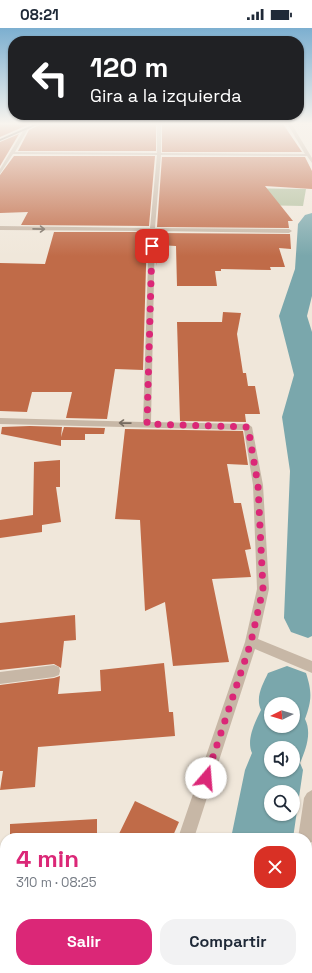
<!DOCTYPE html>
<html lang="es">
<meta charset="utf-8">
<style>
body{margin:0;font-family:"Space Grotesk",sans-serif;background:#f2f2f3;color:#1f2937;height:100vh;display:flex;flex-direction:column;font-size:15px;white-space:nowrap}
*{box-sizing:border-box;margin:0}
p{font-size:13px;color:#747a83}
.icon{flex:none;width:22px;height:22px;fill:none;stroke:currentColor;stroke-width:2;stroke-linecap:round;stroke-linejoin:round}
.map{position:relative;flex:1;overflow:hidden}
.sheet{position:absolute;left:0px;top:805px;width:312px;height:140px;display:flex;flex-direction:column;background:#fff;border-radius:16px 16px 0 0;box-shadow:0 1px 3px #0004}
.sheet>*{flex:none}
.top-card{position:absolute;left:8px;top:8px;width:296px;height:84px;border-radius:16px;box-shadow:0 1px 3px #0004;background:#202124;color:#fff;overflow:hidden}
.needle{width:26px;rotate:265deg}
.fabs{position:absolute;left:264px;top:669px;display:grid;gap:8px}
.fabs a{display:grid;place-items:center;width:36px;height:36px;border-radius:50%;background:#fff;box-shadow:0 1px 3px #0004;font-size:20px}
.pin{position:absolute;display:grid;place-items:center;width:34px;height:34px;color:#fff;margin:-17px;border-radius:8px;box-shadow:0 2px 6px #0006}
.me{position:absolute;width:44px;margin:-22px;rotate:18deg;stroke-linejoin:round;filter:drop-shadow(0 0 3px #0008)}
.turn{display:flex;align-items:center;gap:14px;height:84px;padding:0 16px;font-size:18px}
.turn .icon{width:52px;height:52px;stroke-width:2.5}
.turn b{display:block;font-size:28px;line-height:34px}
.round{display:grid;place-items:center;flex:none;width:42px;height:42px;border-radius:16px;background:#f2f2f3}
.overview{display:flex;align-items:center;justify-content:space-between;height:68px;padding:0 16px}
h1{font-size:24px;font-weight:700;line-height:30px;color:#db2777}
.primary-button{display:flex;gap:8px;margin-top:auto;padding:8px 16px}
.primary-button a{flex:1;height:46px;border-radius:16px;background:#db2777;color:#fff;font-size:16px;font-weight:700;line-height:46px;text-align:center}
.primary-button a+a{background:#f2f2f3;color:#1f2937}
.status{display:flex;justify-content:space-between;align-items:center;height:28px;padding:0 20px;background:#fff;direction:ltr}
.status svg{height:11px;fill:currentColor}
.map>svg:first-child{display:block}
.green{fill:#b0be9b}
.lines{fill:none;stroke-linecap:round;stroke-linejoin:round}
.river{fill:#7aa7ac;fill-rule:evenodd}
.building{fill:#c06b48}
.street{fill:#c7b7a6;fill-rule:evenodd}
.primary{fill:#756459;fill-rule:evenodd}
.oneway{stroke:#766b60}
.route{stroke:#db2777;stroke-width:7;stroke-dasharray:0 12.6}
</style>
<div class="status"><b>08:21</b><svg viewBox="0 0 49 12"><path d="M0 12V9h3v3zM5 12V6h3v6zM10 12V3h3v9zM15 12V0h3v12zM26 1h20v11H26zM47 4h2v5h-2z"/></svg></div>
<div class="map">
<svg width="312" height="945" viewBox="0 0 312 945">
<rect width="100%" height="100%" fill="#f0e7da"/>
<path class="green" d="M246,160L306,161L303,178L250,177Z"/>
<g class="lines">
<path class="river" d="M312,185V268L307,288L312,304V608L308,610L291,604L284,590L290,443L282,389L294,347L279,288L295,241L298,196L305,187Z
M287,638L306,645C312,664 312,672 305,691C312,705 306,721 300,735L303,742L293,810H231L245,742L252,725C246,712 255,694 261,682C255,669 263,656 268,645ZM271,676H293V698H271ZM271,720H293V742H271ZM271,764H293V786H271Z
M204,940H276L275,945H203Z"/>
</g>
<path class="building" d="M12,95H32L0,109V97Z
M43,95L156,96V123H18L29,102Z
M225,95L226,97L283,96L302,124H162V96Z
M19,106L0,138V114Z
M14,128H155L149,198L21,197L28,184L0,185V147Z
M162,129H305L312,143V161L265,158L293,193H288L289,200L157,199Z
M54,204H147L143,342L115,341L107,391L66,390L72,364H32L27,384L0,383V235L45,236Z
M156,205L290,206L291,221L279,220L285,239H270L271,242L221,241V243H215L217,258H177L176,218L158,217L156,238Z
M223,284L241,285L237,306L243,345H246L248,358H255L260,386H245L246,394L180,393L177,294H222Z
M30,398L62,399L61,409L64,399L105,400L104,406H85V412H61V418L1,406L2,399Z
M125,401L243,403L248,437L227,436L234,475H241L247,503L251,521L245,522L251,549L212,551L229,634L173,638L165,574L145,583L140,492L115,491Z
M60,432V459H56L61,494L42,497V504L0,510V492L33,487L34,434Z
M75,587L76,612L64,613L61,640L54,636L0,642V595Z
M164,635L169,684H173L175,708L38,719L35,759L0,762L3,743H0V657L54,650L60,648L58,666L101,663L100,642Z
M135,773L179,794L172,810H117Z
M97,791V810H10V796Z"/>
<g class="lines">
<path class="street" d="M157,95H161V125L305,126L287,95H291L312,130V135L307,128L161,127L155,200L289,201L292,203L289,205L155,203L151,394L248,396L252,399L263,457L269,561L258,611L312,633V645L255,621L194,810H178L245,614L257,561L253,457L244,402L0,396V390L143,394L149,203L0,202V198L150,200L157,127L13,126L0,146V141L25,100L28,101L15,124L157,125Z
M54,637L59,639L60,643L59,647L54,649L0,656V644Z
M312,762V814L307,817V810H298L304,770L307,765Z
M0,917H5V935H0Z
M139,940H157L156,945H138Z
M276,940H294L293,945H275Z"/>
<path class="primary" d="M37,95H42L0,113V111Z"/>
</g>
<defs><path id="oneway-shaft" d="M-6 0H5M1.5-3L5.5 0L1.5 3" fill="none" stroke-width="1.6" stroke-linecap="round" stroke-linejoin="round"/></defs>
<g class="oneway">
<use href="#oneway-shaft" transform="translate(39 201) rotate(1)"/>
<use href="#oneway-shaft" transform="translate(125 395) rotate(-179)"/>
</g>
<linearGradient id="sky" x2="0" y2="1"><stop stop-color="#7cafd0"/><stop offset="0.42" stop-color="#f8f4ee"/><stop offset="1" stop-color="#f8f4ee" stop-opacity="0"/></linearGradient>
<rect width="312" height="228" fill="url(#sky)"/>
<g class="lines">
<path class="route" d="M152,218L147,396L248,399L258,457L263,561L251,614L206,750"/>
</g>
</svg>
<div class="fabs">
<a><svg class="needle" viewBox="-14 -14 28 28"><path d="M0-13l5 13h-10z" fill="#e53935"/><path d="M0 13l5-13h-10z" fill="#747a83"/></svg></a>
<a><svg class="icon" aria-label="sound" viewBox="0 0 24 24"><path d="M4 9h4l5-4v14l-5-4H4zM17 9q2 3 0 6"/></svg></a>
<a><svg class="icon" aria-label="search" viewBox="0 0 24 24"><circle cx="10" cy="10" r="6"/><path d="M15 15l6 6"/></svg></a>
</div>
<div class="pin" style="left:152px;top:218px;background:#d93025"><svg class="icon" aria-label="arrive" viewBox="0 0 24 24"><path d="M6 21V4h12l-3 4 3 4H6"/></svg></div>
<svg class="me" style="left:206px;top:750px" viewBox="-20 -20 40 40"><circle r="19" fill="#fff"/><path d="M0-13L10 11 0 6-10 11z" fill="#db2777"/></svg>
<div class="top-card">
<div class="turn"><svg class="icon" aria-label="left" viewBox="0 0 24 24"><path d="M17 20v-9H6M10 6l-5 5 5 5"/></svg><div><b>120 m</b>Gira a la izquierda</div></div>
</div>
<section class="sheet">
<div class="overview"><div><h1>4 min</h1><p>310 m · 08:25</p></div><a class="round" style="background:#d93025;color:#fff"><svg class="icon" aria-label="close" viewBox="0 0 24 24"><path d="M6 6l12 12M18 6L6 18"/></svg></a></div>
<div class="primary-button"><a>Salir</a><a>Compartir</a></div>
</section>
</div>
